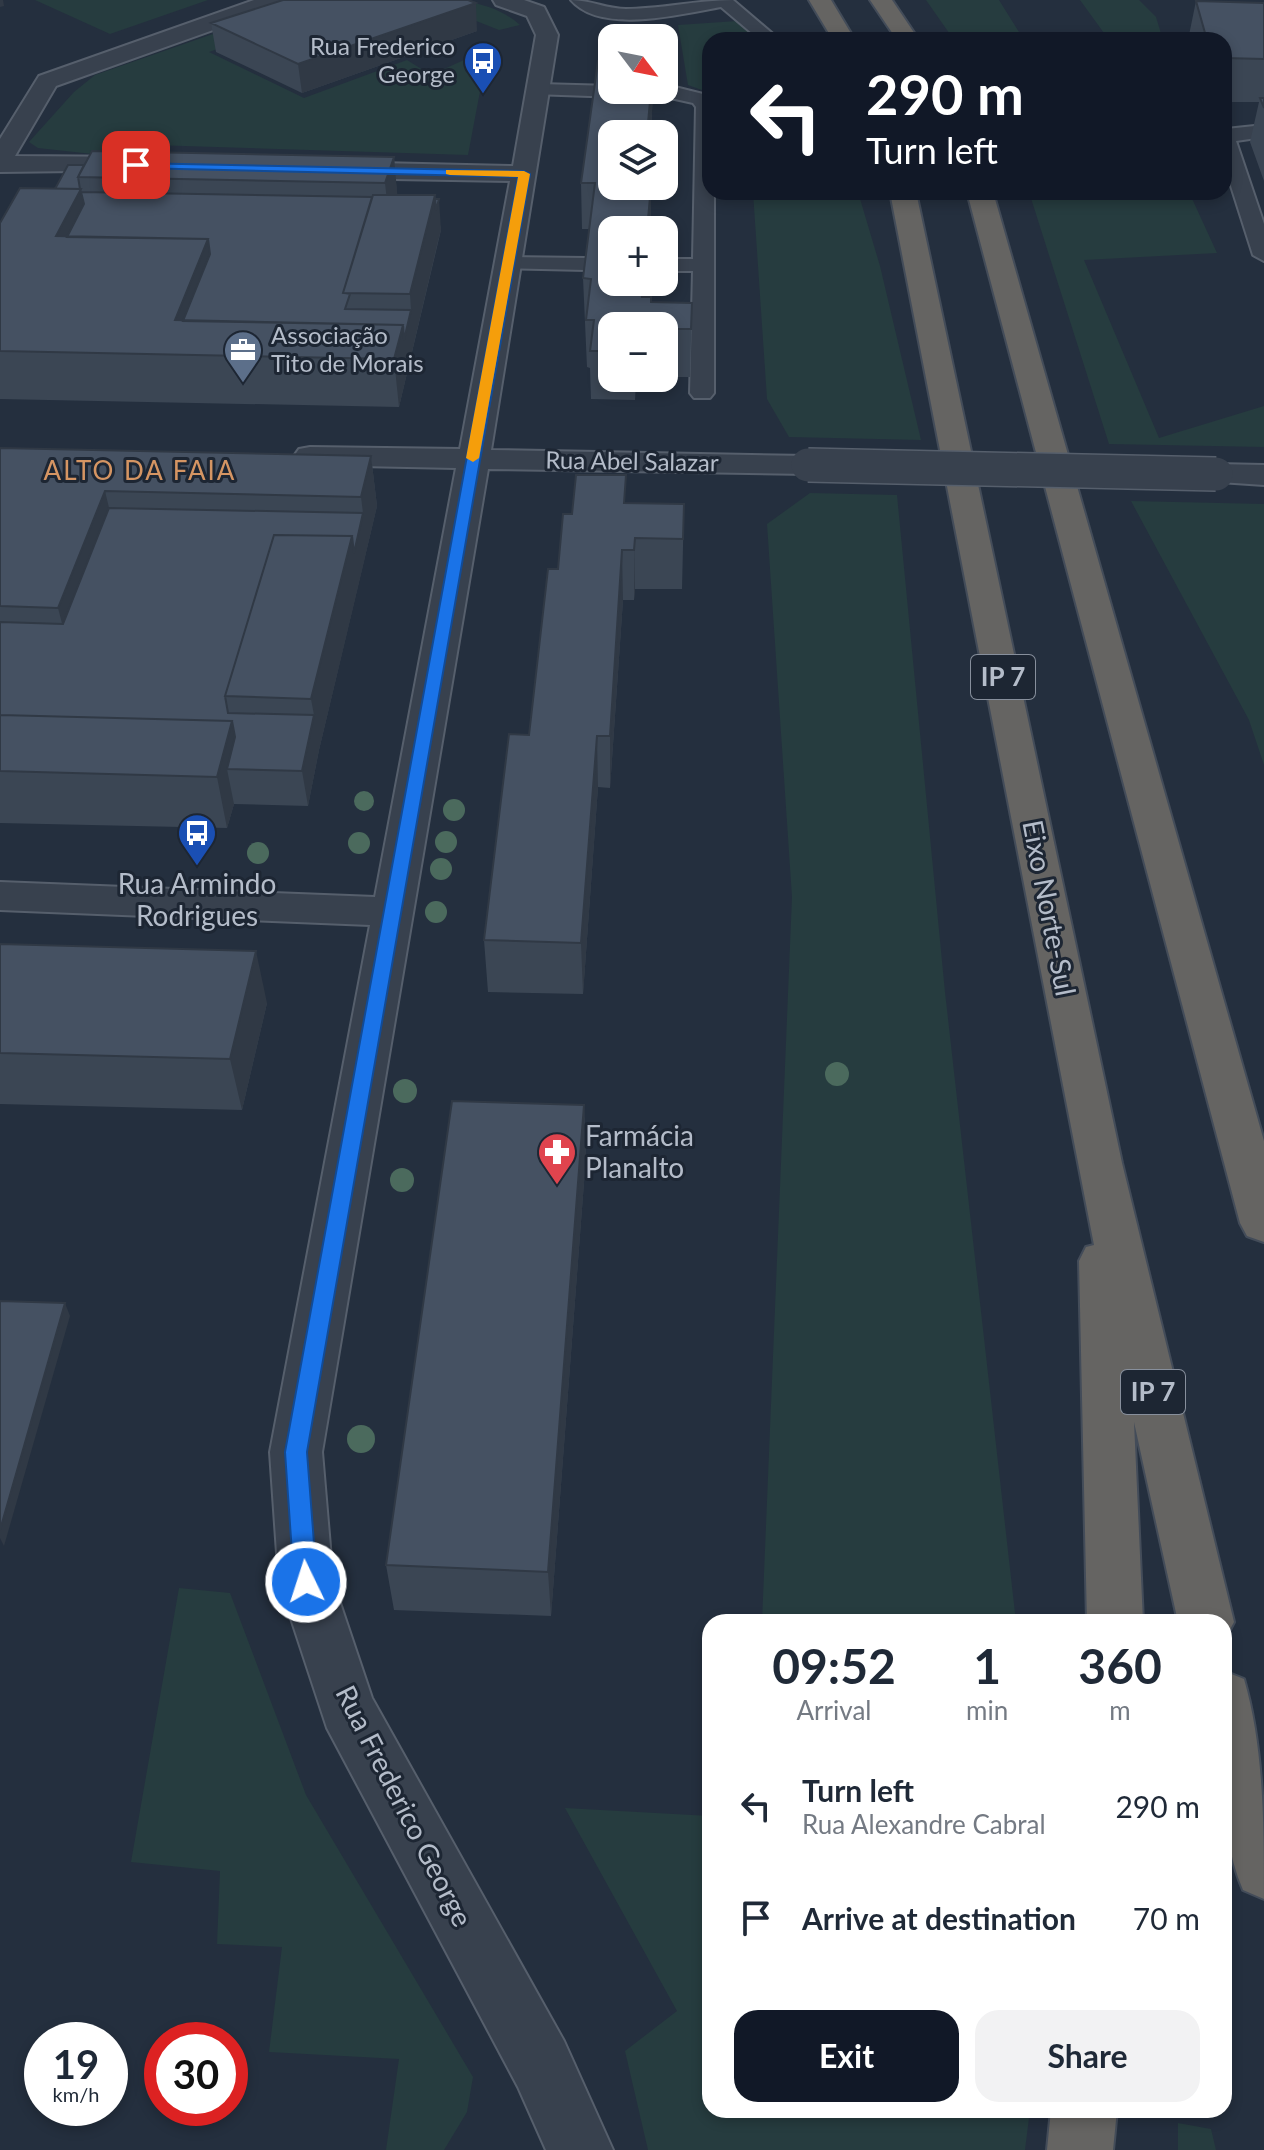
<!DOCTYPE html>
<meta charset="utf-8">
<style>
body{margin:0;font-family:Lato,sans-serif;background:#f2f2f3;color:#1f2937;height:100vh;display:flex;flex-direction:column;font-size:30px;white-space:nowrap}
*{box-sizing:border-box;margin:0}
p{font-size:26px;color:#747a83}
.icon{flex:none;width:44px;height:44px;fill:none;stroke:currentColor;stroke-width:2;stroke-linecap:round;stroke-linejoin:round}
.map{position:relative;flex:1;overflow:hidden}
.sheet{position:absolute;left:702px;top:1614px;width:530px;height:504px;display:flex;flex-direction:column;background:#fff;border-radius:24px;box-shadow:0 4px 12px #0003}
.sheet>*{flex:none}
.top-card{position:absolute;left:702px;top:32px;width:530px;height:168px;border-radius:24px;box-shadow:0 4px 12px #0003;background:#111827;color:#fff;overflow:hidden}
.needle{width:52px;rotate:122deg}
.controls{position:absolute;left:598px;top:24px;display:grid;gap:16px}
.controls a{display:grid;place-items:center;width:80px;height:80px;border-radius:16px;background:#fff;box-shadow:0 4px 12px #0003;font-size:40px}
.speed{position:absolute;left:24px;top:2022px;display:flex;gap:16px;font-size:40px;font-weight:700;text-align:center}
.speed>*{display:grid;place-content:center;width:104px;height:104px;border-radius:50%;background:#fff;box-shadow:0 4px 12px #0003;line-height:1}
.speed small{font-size:20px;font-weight:400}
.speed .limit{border:12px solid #d22;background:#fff;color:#111}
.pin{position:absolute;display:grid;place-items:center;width:68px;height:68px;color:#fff;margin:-34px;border-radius:16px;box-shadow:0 4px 12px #0006}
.me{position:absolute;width:88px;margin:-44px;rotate:356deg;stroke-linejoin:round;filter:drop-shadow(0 0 6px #0008)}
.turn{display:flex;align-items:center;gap:28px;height:168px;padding:0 32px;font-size:36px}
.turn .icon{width:104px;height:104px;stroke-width:2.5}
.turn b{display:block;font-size:56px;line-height:68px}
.eta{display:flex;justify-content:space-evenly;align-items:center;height:136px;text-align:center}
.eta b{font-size:48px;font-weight:700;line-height:56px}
.action{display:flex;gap:16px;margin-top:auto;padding:16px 32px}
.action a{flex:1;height:92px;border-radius:24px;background:#111827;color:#fff;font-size:32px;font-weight:700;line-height:92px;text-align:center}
.action a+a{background:#f2f2f3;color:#1f2937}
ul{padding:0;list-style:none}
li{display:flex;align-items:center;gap:24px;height:112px;padding:0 32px}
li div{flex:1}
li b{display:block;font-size:30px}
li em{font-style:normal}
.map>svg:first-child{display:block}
.green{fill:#263c3f}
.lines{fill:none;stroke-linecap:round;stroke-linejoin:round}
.service-casing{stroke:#565f6c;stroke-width:4}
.minor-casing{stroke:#565f6c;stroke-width:4}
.trunk-casing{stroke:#434c59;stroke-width:4}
.service{fill:#38414e;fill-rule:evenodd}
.minor{fill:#38414e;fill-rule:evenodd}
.trunk{fill:#656462;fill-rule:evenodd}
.minor-bridge-casing{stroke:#565f6c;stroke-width:36;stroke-linecap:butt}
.minor-bridge{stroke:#38414e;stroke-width:33}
.tree{fill:#4b6a5d}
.wall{fill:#3b4654}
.shaded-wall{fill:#303945}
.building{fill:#455162;stroke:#303945;stroke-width:2}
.route{fill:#1a73e8;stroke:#114b97;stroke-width:2}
.slow{fill:#f59e0b}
.labels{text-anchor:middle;stroke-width:6;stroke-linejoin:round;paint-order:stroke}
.far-poi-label{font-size:24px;fill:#b4bcc9;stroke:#1d2633;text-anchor:end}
.far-street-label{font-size:24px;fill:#b4bcc9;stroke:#1d2633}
.far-neighbourhood-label{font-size:26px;letter-spacing:2px;fill:#d59563;stroke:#1d2633}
.shield{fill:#1d2633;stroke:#878f9c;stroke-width:2}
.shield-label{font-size:26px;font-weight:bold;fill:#b4bcc9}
.poi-label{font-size:28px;fill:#b4bcc9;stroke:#1d2633}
.street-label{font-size:28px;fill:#b4bcc9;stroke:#1d2633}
</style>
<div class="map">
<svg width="1264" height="2150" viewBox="0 0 1264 2150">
<rect width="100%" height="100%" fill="#242f3e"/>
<path class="green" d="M35,0H208L110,34Z
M311,0H356L209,52L304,98L407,60L431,75L488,49L468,155L120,144L111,156L38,148L29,142L74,92L95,75Z
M423,0C459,0 491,0 520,25L499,30Z
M926,0H999L1024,40H954Z
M1080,0H1139L1156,17L1163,40H1109Z
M737,21L759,40H710V93L688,85L678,25Z
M753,192H858L880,266L921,440L789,437L767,399Z
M1029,192H1189L1217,253L1084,260L1159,438L1264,406V447L1109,444Z
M810,493L897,495L945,992L1016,1622H762L792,897L767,524Z
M1131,501L1264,504V765L1249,720Z
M179,1588L230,1593L306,1795L473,2077L467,2112L444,2150H386L399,2059L269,2052L282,1947L217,1944L220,1871L131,1862Z
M565,1808L710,1816V2110H1030L1025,2150H648L625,2051L677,2011Z
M1178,2123L1211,2129L1216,2150H1178Z"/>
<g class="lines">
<g class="service-casing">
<path id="service" d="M571,0C591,0 606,9 626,9C662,9 697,0 733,0L780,40H760L721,7C681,14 601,35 571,0Z
M540,84L612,86V90L675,87L707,95L710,100V192H714V393L710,398H694L690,393L693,271H664V259H693L696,107L693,103L675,99L533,94L531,90L533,86Z
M1264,125V137L1236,141L1264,224V261L1253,255L1224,164L1226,129Z
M508,257L586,258L597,264L586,270L500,268L497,263L500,258Z"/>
</g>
<g class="minor-casing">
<path id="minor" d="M254,0H286L283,5L56,86L15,156L146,157L155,160L159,165L155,170L0,172V139L39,76Z
M493,0H524L544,7L558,35L491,450L808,456L819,458L824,465L819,472L808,474L488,469L322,1452L333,1582L372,1698L564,2041L613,2150H546L518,2087L327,1728L279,1582L270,1452L370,925L0,910V882L375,897L456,468L310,465L299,463L294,456L299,449L310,447L460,449L510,181L335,178L326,175L322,170L326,165L335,162L513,166L536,35L527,16L496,5Z
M1216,464L1264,465V485L1205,481L1200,474L1205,467Z"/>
</g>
<g class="trunk-casing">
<path id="trunk" d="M809,0H831L855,40H833Z
M870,0H892L919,40H897Z
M890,192H916L1122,1163L1234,1622L1224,1641V1622H1178L1134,1422L1143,1622H1087L1079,1261L1086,1247L1094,1245Z
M967,192H993L1264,1141V1242L1247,1236L1240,1223Z
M1224,1671L1244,1679C1264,1748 1264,1826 1264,1899L1243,1890C1214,1822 1224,1744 1224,1671Z
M1051,2110H1117L1113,2150H1047Z"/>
</g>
<use href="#service" class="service"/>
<use href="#minor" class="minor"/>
<use href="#trunk" class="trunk"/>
<g class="minor-bridge-casing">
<path id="minor-bridge" d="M808,465L1216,474"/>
</g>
<use href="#minor-bridge" class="minor-bridge"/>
</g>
<g class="tree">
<circle cx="364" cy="801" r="10"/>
<circle cx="454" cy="810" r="11"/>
<circle cx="446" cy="842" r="11"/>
<circle cx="359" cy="843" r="11"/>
<circle cx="258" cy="853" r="11"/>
<circle cx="441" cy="869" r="11"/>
<circle cx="436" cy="912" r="11"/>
<circle cx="837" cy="1074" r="12"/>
<circle cx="405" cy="1091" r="12"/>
<circle cx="402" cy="1180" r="12"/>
<circle cx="361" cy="1439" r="14"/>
</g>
<path class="wall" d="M1196,1L1264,3V181L1250,142L1259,102H1224V40H1188Z
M211,23L477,31L302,93L216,52Z
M612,90H653L651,134H612V186H651V230H612V282H647L645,297L651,302L692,303L690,377H664V326H612V378H649V383H636L635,400L591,399L590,368L587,367L583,278L589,229H582L581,183Z
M394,157L397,195H435L441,230L399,407L0,399V223L55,189L84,165Z
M0,448L371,456L377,506L319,750L308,806L234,804L227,828L0,823Z
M684,504L682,589H635L634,600H623L610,788L598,787L583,994L488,992L484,940L529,735L558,569L572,514Z
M0,944L267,1003L242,1110L0,1104Z
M584,1105L586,1156L551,1616L394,1610L386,1565Z"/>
<path class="shaded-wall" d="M0,0H3L4,6L0,7Z
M476,3L477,31L302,93L298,64Z
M651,90H653L651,134H647Z
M394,157L398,202L388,210L385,183Z
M651,186V230H647Z
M81,189L90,235L82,252L56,236Z
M435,195L438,241L399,407L394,359L403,325L411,310L410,294Z
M439,199L441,230L438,241L436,210Z
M208,239L216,286L196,336L175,320Z
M643,282H647L643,326L642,297Z
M371,456L377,506L358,587L354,553L363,513L361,497Z
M105,491L117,541L71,658L58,608Z
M352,536L358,587L319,750L308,806L302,771L314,715L311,699Z
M635,538V589L634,600Z
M622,550L623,600L610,788V736Z
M232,721L241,770L227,769L234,804L227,828L217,777Z
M597,736L598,787L583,994L581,943Z
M256,951L267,1003L242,1110L230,1059Z
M584,1105L586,1156L551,1616L548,1572Z
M65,1303L70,1316L4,1546L0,1538V1530Z"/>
<path class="building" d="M283,0H468L476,3L298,64L211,23Z
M1196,1L1264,3V59L1224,58V40H1207Z
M598,61H612V90H651L647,134H612V186H651L647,230H612V282H643L642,297H651V302L692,303L691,329H664V326H612V351H590L594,320H586L591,279L583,278L595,183H581Z
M1260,98H1264V108Z
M92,151L394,157L385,183L78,177Z
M68,165H84L78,177L80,189H55Z
M20,188L81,189L56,236L208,239L175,320L403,325L394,359L0,351V223Z
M81,192L372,197L343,293L350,294L345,309L411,310L404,340L403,325L183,321L210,254L208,239L67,237L84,204Z
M373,195H435L410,294L343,293Z
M435,199H439L436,210Z
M0,448L371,456L361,497L105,491L58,608L0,606Z
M576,475H626L624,503L684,504L683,539L635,538L634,550H622L610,736H597L581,943L484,940L509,734L529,735L548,569H558L563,514H572Z
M109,508L363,513L354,553L352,536L274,535L225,696L228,713L314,715L302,771L227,769L235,737L232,721L0,715V622L63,624Z
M274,535L352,536L311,699L225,696Z
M0,715L232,721L217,777L0,771Z
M0,944L256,951L230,1059L0,1053Z
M452,1101L584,1105L548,1572L386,1565Z
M0,1301L65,1303L0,1530Z"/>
<path class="route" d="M132,163L524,171L530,174L307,1452L317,1582L314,1589L306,1592L298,1589L294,1582L285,1452L518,177L136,168L131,165Z"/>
<path class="slow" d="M446,170L524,171L530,174L479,458L473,462L466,458L518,177L450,175L446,174Z"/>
<defs>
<g id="bus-pin" transform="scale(2)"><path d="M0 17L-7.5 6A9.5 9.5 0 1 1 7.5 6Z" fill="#1a4fb4" stroke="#1d2633"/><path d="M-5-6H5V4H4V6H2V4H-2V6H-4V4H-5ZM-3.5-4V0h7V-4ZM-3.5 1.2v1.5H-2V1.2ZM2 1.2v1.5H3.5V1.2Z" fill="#fff"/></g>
<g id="office-pin" transform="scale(2)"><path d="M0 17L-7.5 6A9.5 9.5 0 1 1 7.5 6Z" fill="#5c6f8a" stroke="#1d2633"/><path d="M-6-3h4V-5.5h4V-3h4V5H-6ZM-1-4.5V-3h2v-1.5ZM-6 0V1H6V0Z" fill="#fff"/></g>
<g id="pharmacy-pin" transform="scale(2)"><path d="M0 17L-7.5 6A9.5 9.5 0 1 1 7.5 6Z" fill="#e0444e" stroke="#1d2633"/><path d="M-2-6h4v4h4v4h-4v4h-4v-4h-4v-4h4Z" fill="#fff"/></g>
</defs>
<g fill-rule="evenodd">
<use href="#bus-pin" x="483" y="61"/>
<use href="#office-pin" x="243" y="350"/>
<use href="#bus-pin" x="197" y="833"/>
<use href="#pharmacy-pin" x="557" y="1152"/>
</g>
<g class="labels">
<g class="far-poi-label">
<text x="455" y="55">Rua Frederico<tspan x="455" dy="28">George</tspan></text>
<text x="271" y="344" text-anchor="start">Associação<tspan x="271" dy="28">Tito de Morais</tspan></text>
</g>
<g class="far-street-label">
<text transform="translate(632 462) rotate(1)" y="8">Rua Abel Salazar</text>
</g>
<g class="far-neighbourhood-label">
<text x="140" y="480">ALTO DA FAIA</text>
</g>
<g class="shield">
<rect x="971" y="655" width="64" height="44" rx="6"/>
<rect x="1121" y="1370" width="64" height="44" rx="6"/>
</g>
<g class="shield-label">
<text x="1003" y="686">IP 7</text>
<text x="1153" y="1401">IP 7</text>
</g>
<g class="poi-label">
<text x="197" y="894">Rua Armindo<tspan x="197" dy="32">Rodrigues</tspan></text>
<text x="585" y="1146" text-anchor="start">Farmácia<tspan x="585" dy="32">Planalto</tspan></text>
</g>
<g class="street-label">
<text transform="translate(1049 908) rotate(79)" y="10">Eixo Norte-Sul</text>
<text transform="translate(404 1806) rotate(63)" y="10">Rua Frederico George</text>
</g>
</g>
</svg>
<div class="controls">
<a><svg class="needle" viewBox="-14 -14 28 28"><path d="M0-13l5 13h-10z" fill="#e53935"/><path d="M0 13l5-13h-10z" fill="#747a83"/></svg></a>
<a><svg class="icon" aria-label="layers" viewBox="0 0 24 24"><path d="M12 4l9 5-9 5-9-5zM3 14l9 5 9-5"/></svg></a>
<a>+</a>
<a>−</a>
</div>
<div class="speed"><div>19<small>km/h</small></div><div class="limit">30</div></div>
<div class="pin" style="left:136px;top:165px;background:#d93025"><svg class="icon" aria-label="arrive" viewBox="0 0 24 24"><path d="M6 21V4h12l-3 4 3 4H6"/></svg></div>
<svg class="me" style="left:306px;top:1582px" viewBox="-20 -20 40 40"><circle r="17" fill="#1a73e8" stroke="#fff" stroke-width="3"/><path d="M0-11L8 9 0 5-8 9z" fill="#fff"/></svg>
<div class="top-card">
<div class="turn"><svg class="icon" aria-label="left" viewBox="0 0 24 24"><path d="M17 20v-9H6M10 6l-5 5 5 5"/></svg><div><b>290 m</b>Turn left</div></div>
</div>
<section class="sheet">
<div class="eta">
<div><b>09:52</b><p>Arrival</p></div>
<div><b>1</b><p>min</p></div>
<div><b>360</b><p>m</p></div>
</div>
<ul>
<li><svg class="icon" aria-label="left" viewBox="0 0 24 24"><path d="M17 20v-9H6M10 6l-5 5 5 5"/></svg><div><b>Turn left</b><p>Rua Alexandre Cabral</p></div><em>290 m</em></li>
<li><svg class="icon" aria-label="arrive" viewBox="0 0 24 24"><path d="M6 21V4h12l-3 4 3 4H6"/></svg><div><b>Arrive at destination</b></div><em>70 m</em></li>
</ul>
<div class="action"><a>Exit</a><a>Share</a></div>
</section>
</div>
